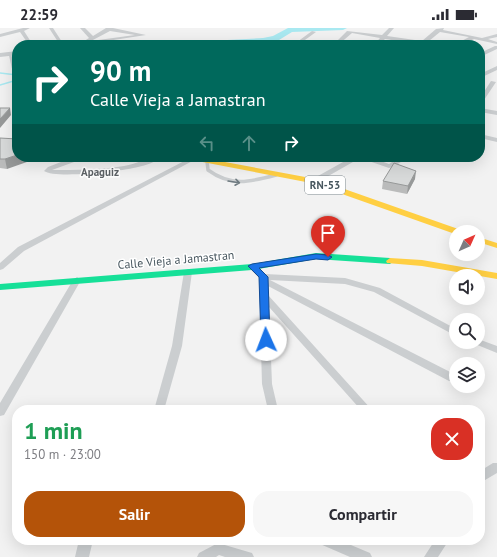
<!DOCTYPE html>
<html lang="es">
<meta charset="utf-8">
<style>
body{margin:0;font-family:"PT Sans",sans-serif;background:#f7f7f7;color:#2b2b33;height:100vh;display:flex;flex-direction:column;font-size:15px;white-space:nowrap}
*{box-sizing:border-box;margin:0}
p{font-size:13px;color:#7c7c81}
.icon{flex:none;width:22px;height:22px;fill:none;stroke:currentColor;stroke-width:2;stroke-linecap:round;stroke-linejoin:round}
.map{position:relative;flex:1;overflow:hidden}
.panel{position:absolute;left:12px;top:377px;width:473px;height:140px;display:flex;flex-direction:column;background:#fff;border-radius:16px;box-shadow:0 4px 16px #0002}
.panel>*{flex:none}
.guide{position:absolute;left:12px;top:12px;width:473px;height:122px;border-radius:16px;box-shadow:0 4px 16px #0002;background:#00695c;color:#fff;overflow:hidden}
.needle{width:26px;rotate:45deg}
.tools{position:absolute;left:449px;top:197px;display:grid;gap:8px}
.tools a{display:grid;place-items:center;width:36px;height:36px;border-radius:50%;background:#fff;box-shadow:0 4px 16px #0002;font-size:20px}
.pin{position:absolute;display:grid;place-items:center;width:34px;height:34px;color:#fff;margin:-41px -17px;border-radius:50% 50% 50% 0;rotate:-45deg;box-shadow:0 0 4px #0007}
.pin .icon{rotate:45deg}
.me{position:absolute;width:44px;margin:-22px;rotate:358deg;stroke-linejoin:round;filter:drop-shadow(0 0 3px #0008)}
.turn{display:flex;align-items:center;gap:14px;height:84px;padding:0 12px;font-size:18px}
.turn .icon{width:52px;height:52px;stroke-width:2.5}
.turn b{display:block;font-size:28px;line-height:34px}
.lanes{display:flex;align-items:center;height:38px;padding:0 12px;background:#0003;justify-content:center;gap:20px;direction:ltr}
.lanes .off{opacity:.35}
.round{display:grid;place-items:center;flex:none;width:42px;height:42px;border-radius:16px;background:#f7f7f7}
.summary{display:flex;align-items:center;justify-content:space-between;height:68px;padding:0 12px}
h1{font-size:24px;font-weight:700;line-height:30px;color:#1e9e55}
.button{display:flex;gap:8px;margin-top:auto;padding:8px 12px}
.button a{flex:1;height:46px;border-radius:16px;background:#b45309;color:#fff;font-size:16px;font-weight:700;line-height:46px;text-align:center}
.button a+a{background:#f7f7f7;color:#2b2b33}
.status{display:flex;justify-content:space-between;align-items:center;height:28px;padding:0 20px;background:#fff;direction:ltr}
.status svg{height:11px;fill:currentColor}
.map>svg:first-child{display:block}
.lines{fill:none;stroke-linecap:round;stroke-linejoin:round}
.stream{stroke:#a9e9f1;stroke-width:1.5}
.river{fill:#a9e9f1;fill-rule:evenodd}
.lane-far1{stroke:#cbced0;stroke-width:2.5}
.lane{stroke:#cbced0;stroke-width:3.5}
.street{fill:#cbced0;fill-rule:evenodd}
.fast{fill:#16e098;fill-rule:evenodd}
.slow{fill:#ffcf43;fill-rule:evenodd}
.wall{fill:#babbbb}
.shaded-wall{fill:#979999}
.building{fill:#d8dada;stroke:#979999}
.oneway{stroke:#6f7b81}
.route{fill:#1a73e8;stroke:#114b97}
.labels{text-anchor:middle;stroke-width:3;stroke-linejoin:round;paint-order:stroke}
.far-neighbourhood-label{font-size:11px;font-weight:bold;fill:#5d6266;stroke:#fff}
.shield{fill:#fff;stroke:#7f898f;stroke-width:1}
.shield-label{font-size:11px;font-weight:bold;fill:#48575f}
.street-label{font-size:12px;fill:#48575f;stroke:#fff}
</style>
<div class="status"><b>22:59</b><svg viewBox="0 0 49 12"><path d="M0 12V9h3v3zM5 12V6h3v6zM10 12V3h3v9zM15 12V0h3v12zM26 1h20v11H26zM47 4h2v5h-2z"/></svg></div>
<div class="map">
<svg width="497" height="529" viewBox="0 0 497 529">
<rect width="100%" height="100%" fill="#f2f2f2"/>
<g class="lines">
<path class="stream" d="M0,45L17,47
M0,57L17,52"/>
<path class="river" d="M288,0H347L343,2L292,4L279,12L263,16L185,17L189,14L263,10L273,8Z"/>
<path class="lane-far1" d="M10,26L13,40L17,41"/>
<path class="lane" d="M207,133L208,142C231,159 250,154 276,147"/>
<path class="street" d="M23,0H30L24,3L33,17H29L20,4L0,9V6Z
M49,0H53L64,17H60Z
M80,0H85L93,8L106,0H113L146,7L81,17V15L89,10ZM110,3L135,7L91,13Z
M389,0H394L387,8L422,13L436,1L444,0L443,2L482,10L497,6V9L488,11L497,14V16L474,11L460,17H454L469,9L440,4L424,17L385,11L379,17H374L380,10L352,5L338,17H333L347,3L382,7Z
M312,3L316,4L298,17H293Z
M275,12L292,16V17H284L273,14V13Z
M495,18H497V21L480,29V25Z
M17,23V27L0,29V25Z
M497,38V42L480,50V46Z
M491,53L496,54L482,75L480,76V70Z
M480,80L497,83V87L480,84Z
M17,106V112L15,114H11V112Z
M480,106L497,110V114L480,110Z
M74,129H82L74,134L52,142C76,142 101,142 124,138C137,136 148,129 160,129C155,135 146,137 138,139C124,143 55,151 44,143L48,139Z
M192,129L198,130L24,223L3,241L0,242V235L18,219Z
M352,129H370L389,136L400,129H408L395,138L389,140L360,130L316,155H310L309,153Z
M252,236L255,237L265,246L345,250L380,260L456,301V308L374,264L345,256L270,252L456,347V353H449L268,258V267L372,382H361L269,279L272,356L278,382H268L262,356L259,250L248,239Z
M188,241L192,244L182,318L164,382H154L172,318L184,244Z
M77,249L81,252L4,387L0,388V375L73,252Z
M478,311L497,318V325L475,316L473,314H478Z
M493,435H497V445L480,455V443Z
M79,512H93L89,529H75Z
M318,512H339L370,525L372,529H350L320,516Z
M435,512H449L438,529H424Z
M218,515L252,525L254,529H225L219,527L216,529H197L199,525Z"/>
<path class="fast" d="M316,225L390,230L394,233L390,236L316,231L252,242L0,262V256L252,236Z"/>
<path class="slow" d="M184,129H198L316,151L461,202L462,204H456L455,206L311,155L187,131Z
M478,209L497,215V220L478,214Z
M390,230L422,232L497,245V251L422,238L387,235L386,233Z"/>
</g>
<path class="wall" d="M0,110L17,111L7,141L0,140Z
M415,151L407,166L382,161L383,153Z"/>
<path class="shaded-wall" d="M10,80L11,87L0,100V91Z
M17,127V129H41L7,141L5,131Z
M416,143L415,151L407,166L408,158Z"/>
<path class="building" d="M0,80H10L0,91Z
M0,110L17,111V127L5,131H0Z
M394,135L416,143L408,158L383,153Z"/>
<defs><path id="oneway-shaft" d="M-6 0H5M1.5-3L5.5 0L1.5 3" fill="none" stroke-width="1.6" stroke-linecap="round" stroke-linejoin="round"/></defs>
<use class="oneway" href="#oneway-shaft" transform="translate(234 154) rotate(9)"/>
<path class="route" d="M316,226L328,227L332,229L328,232L316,231L259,240L268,249L270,312L269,314H262L261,312L259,249L248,238L252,236Z"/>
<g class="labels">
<g class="far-neighbourhood-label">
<text x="100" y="148">Apaguiz</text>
</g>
<rect class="shield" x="305" y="148" width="40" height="18" rx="3"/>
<g class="shield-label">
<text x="325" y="161">RN-53</text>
</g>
<g class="street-label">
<text transform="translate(176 232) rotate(-5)" y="4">Calle Vieja a Jamastran</text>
</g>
</g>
</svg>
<div class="tools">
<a><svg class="needle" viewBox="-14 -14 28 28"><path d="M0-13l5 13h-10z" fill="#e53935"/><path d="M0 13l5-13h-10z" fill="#7c7c81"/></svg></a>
<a><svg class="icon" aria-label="sound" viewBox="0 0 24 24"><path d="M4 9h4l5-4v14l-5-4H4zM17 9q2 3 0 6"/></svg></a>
<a><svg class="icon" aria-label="search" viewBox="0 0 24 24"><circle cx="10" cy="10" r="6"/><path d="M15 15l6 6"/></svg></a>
<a><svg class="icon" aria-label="layers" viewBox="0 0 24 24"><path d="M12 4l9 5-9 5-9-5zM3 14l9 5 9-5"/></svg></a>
</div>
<div class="pin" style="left:328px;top:229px;background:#d93025"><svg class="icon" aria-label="arrive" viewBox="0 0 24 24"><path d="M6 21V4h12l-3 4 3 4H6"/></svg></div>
<svg class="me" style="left:266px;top:312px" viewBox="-20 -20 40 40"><circle r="19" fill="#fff"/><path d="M0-13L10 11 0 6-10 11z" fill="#1a73e8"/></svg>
<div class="guide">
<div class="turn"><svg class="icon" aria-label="right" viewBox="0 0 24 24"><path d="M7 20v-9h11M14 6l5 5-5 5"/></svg><div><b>90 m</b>Calle Vieja a Jamastran</div></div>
<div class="lanes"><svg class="icon off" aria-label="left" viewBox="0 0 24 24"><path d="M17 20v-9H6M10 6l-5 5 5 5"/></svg><svg class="icon off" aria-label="ahead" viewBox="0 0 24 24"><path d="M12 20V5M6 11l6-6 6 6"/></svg><svg class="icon" aria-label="right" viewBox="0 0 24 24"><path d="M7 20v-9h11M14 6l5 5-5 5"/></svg></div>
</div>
<section class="panel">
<div class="summary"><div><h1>1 min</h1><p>150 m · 23:00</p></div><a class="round" style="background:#d93025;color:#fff"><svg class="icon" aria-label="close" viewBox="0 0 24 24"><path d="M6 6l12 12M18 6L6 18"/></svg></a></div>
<div class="button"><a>Salir</a><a>Compartir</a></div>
</section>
</div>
